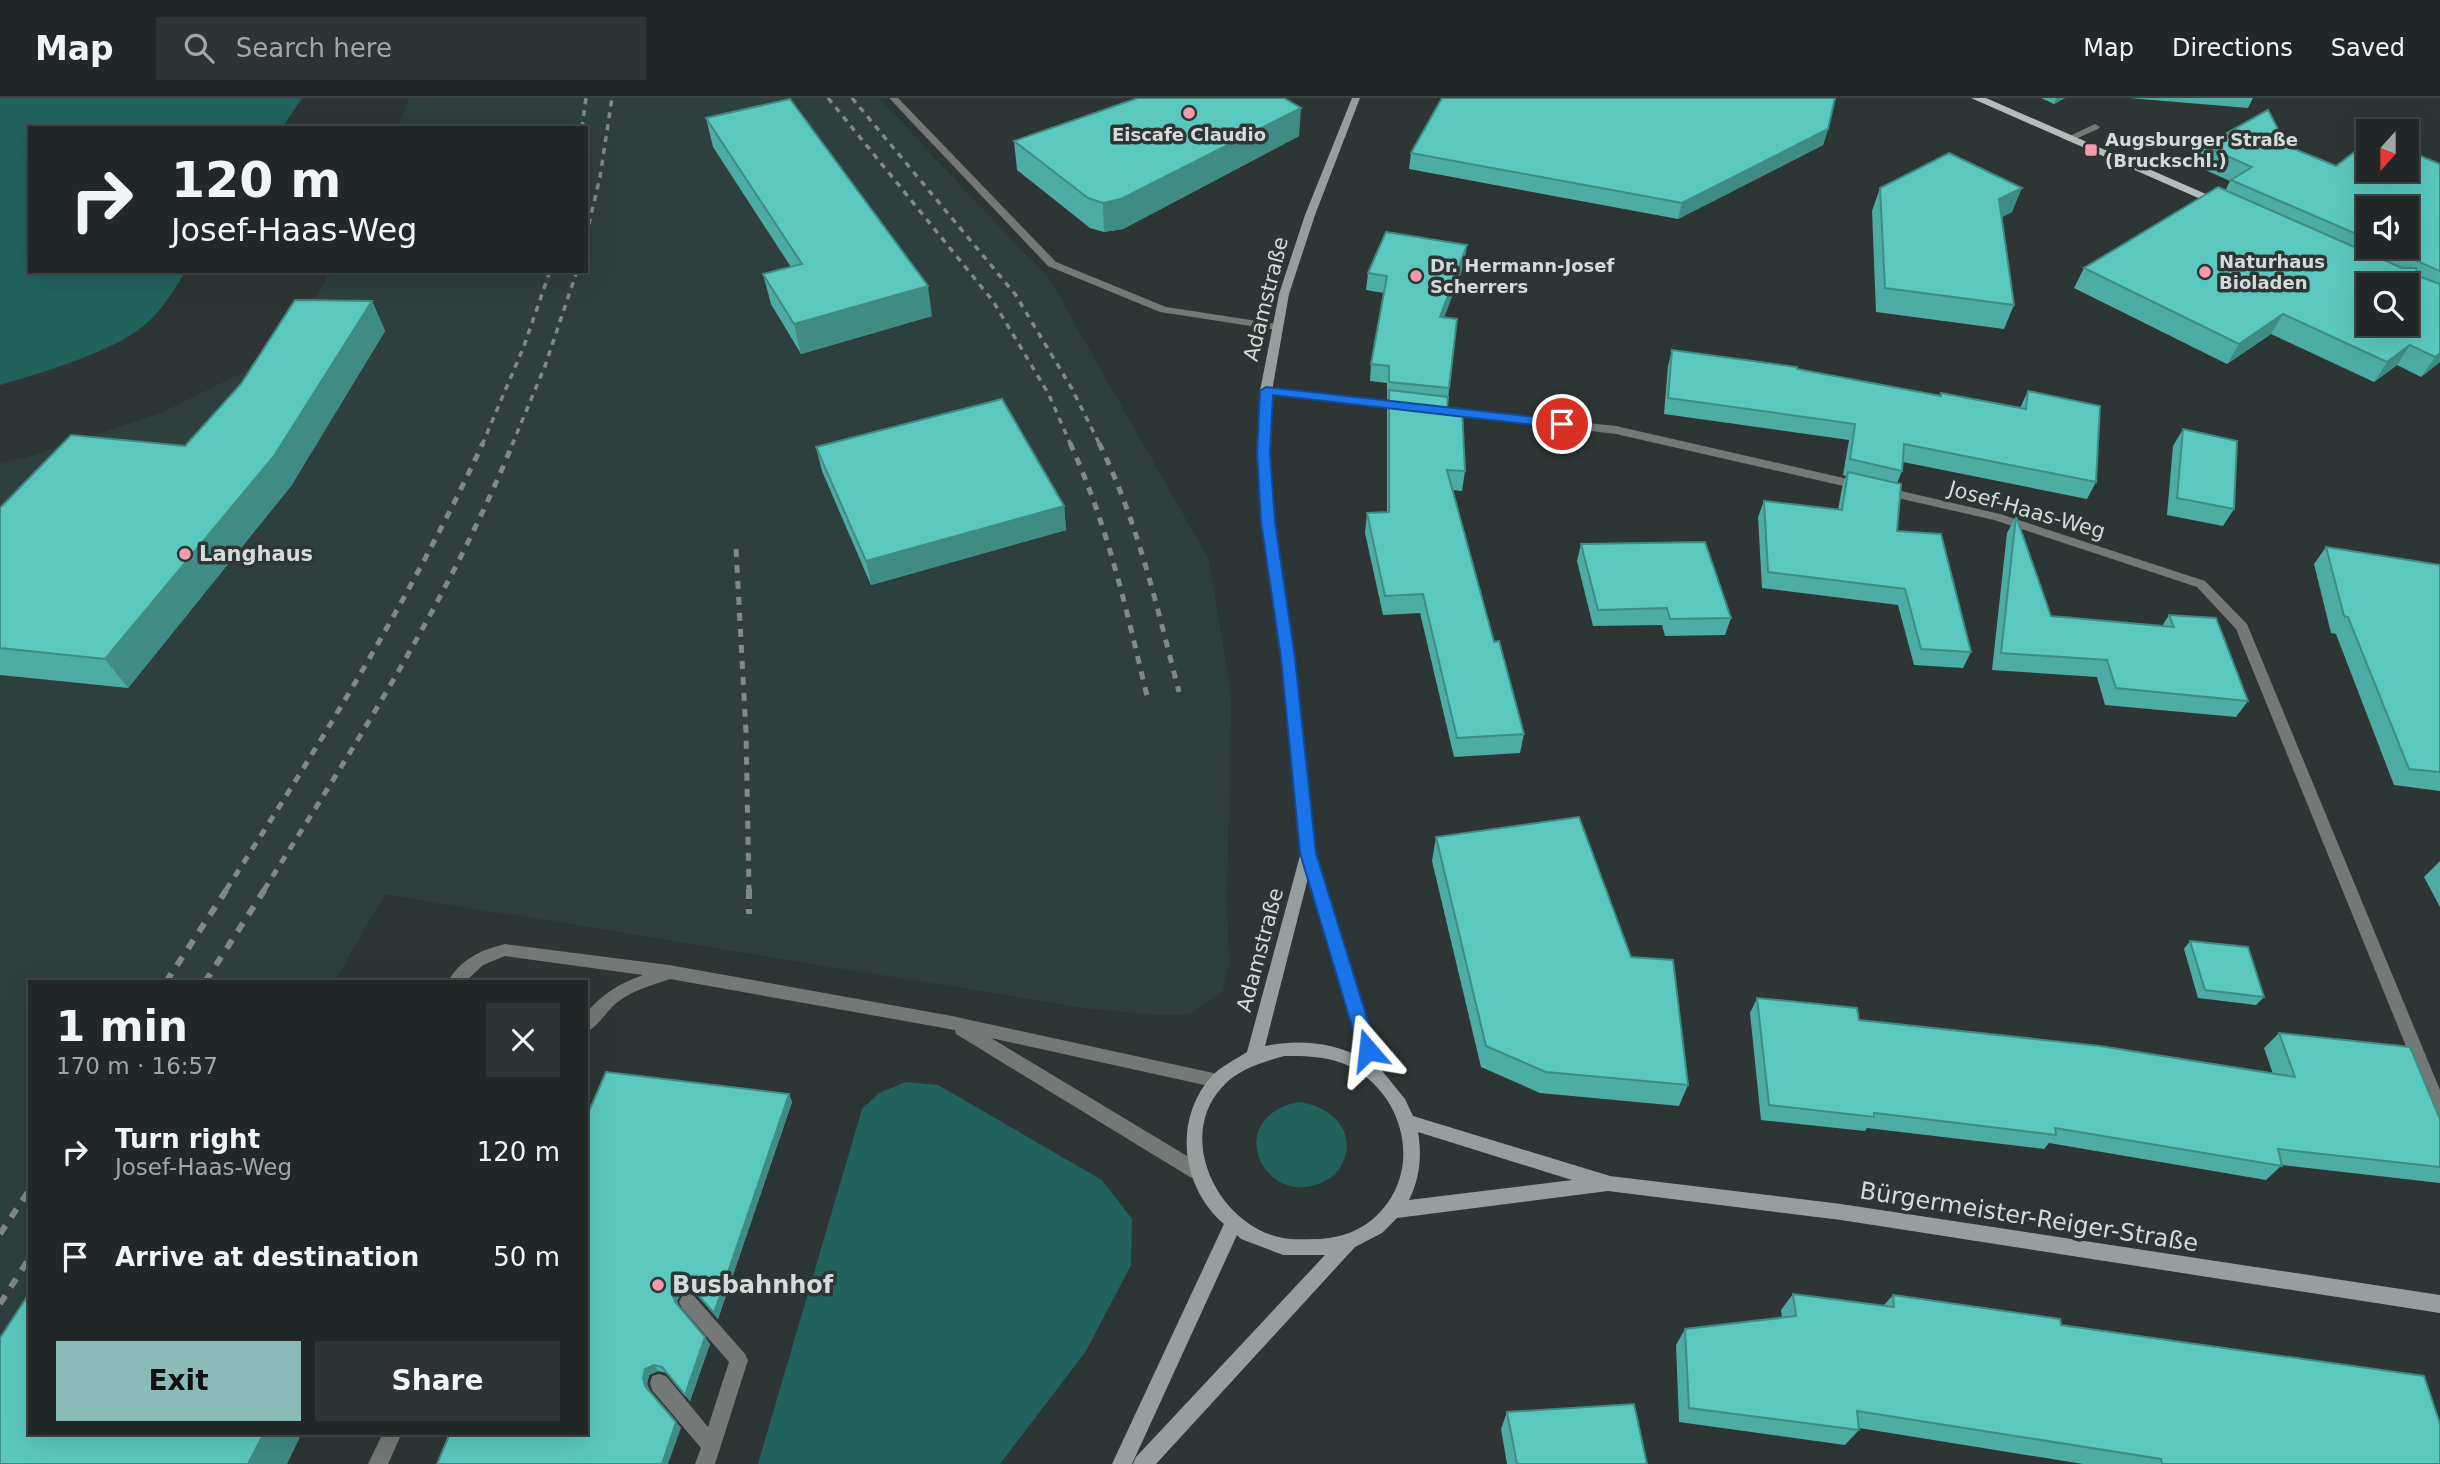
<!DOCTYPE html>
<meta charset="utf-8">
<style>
body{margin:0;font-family:"DejaVu Sans",sans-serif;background:#2e3434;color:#f1f3f6;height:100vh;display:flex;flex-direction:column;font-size:26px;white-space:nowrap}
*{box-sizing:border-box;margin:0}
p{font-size:23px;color:#a2a6a8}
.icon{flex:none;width:38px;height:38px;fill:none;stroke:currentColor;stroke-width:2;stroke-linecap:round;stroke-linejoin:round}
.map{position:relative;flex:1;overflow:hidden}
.sheet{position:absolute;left:28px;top:882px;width:560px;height:455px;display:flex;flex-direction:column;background:#222828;border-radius:0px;box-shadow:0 7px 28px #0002,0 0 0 2px #3f4445}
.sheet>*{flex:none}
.banner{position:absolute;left:28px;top:28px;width:560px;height:147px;border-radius:0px;box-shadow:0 7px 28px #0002,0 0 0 2px #3f4445;background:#222828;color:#f1f3f6;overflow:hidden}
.needle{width:46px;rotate:201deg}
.tools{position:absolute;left:2356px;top:21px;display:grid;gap:14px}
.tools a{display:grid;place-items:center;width:63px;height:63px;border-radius:0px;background:#222828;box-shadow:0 7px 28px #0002,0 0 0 2px #3f4445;font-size:35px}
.pin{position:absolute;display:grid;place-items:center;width:60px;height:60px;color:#fff;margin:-30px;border:4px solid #fff;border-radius:50%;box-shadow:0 2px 7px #0007}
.me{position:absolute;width:77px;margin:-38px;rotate:343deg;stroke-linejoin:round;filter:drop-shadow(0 0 5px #0008)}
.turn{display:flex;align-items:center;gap:24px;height:147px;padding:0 28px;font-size:32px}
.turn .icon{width:91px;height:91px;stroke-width:2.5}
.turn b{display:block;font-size:49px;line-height:60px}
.round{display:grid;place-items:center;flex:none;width:74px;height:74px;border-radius:0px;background:#2e3434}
.head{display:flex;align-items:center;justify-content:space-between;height:119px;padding:0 28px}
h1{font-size:42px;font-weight:700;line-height:52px}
.button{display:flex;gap:14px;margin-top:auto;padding:14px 28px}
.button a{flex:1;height:80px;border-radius:0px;background:#8bbbb9;color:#111;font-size:28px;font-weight:700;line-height:80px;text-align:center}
.button a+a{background:#2e3434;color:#f1f3f6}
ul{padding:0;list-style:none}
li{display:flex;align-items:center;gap:21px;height:105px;padding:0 28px}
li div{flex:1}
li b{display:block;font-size:26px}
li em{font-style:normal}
header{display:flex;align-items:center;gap:42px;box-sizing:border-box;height:98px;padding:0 35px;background:#222828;border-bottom:2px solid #3f4445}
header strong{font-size:33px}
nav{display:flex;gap:38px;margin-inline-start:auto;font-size:24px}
.search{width:490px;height:63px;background:#2e3434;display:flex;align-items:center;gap:18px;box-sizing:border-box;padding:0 24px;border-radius:0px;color:#a2a6a8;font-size:26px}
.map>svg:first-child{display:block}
.built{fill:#2e403e}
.green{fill:#22625d}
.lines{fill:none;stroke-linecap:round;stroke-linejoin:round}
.lane{fill:#747978;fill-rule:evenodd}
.street{fill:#747978;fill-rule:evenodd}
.secondary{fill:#979f9e;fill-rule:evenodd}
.primary{fill:#b3bdbb;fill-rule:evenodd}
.rail-far2{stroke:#818887;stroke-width:3.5;stroke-dasharray:6 6;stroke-linecap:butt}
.rail-far1{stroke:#818887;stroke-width:5;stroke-dasharray:8 8;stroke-linecap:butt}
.rail{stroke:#818887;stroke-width:6;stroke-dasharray:10 10;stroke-linecap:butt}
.wall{fill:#4daca3;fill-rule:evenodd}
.shaded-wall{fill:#3f8c85}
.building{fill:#5ac8be;stroke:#3f8c85;stroke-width:2;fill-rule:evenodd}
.route{fill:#1a73e8;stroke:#114b97;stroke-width:2}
.poi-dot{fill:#f39aab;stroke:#2d3635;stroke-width:2.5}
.labels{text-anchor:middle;stroke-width:7;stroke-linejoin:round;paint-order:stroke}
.far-poi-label{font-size:18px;font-weight:bold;fill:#d5dbda;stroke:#2d3635;text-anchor:start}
.street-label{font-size:21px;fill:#d5dbda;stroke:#2d3635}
.poi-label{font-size:21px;font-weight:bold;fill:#d5dbda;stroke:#2d3635;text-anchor:start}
.near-street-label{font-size:24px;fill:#d5dbda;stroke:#2d3635}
.near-poi-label{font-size:24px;font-weight:bold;fill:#d5dbda;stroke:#2d3635;text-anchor:start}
</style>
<header>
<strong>Map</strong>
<div class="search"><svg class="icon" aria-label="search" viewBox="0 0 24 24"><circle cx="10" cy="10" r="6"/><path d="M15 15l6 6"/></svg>Search here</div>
<nav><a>Map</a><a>Directions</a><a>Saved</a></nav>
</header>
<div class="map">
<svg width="2440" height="1366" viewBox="0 0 2440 1366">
<rect width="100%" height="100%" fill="#2d3635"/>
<path class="built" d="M409,0H878L1050,182L1209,462L1231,598L1227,803L1229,866L1222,895L1190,916L1160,917L1090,911L385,796L334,884H30V1270L0,1317V365L25,360L163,314L248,272L321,192L330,173H586V30H397Z"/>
<path class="green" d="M0,0H302L282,30H30V173H186C175,190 165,208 150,222C121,252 41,275 0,287Z
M906,984L938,987L1102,1082L1132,1121L1131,1167L1086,1253L1000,1366H758L862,1011L879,995Z
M1298,1004C1328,1007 1359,1032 1342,1066C1337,1076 1329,1082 1318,1086C1263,1107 1222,1021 1298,1004Z"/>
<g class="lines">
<path class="lane" d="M889,0H898L1056,164L1166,209L1277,226L1282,229L1277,232L1160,214L1048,168Z
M2095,26L2100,29L2098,31L2071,43L2063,41Z
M505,846L669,867L952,918L1218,976L1224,978L1226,983L1224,988L1218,990L991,940L1202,1067L1204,1073L1202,1079L1196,1081L1190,1079L956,936L955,932L670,881C652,887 634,892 619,903C607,911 599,929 586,934V915C602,896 620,885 643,877L505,858L483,867L465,884H448C460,861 481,852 505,846Z
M688,1195L694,1198L745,1256L748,1262L715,1366H695L701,1350L652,1292L650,1285L652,1278L659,1276L666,1278L708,1329L729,1264L682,1210L679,1204L682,1198Z
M383,1335H402L388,1366H368Z"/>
<path class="street" d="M1266,290L1407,306L1413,309L1407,312L1262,295V291Z
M1444,310L1616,328L1861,384L1867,388L1861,392L1616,336L1440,315L1438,313Z
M1884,389L2000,416L2205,483L2247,526L2440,992V1019L2434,1017L2432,1012L2236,531L2197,489L1994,422L1880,396L1878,393Z"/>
<path class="secondary" d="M1352,0H1360L1315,117L1289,196L1272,293L1269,355L1274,424L1295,560L1315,755L1383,974L1405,1001L1413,1018L1610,1078L1841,1106L2440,1197V1215L1841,1122L1608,1093L1397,1120L1382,1135L1355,1149L1156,1366H1133L1136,1359L1325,1157H1283L1241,1141L1237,1137L1132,1366H1112L1224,1126C1181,1089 1173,1022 1211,979C1220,969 1236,961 1247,954L1301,754L1281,560L1262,424L1257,355L1260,293L1279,196L1305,117ZM1308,780L1363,960C1332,944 1298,941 1265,948ZM1284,958C1303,958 1324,958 1342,965C1400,988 1425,1065 1381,1113C1364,1132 1340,1141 1315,1141C1305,1141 1293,1142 1283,1140C1219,1128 1174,1040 1223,988C1239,971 1263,964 1284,958ZM1418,1034L1572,1082L1409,1102C1420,1080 1422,1058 1418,1034Z"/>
<path class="primary" d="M1971,0H1986L2231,107L2221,110Z"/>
<path class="rail-far2" d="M828,0L993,203L1048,295L1071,347
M852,0L1015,196L1071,289L1100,347
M582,30L586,0
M586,138L600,79L612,0
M482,347L524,248L550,173
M512,347L545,268L577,173"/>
<path class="rail-far1" d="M1070,345C1108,428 1126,510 1147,598
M1099,345C1138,424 1157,509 1179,594
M736,451L746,634L749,792
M226,792C319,648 410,501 483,345
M264,792C354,649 448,503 513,345"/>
<path class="rail" d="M749,791V816
M166,884L227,791
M205,884L265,791
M0,1136L30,1091
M0,1206L30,1159"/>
</g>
<path class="wall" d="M2041,0H2065L2054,6Z
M2129,0H2253L2248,10Z
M706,20L932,218L801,256L771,206L763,176L791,169L713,49Z
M1828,31L1823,47L1678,121L1409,71L1411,55Z
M1299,38L1123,131L1104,134L1090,130L1017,72L1014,43Z
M2204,48H2287L2336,68L2368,72L2440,66V264L2421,279L2397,267L2374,284L2271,236L2227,266L2074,190L2084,170L2225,93L2230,83L2194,67ZM2368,110L2406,149H2368Z
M1880,90L2012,114L2002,119L2014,207L2004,231L1876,214L1872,113Z
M1465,164L1444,219L1457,221L1447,310L1465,373L1462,393L1453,392L1494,544L1524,636L1520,655L1454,659L1420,515L1383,517L1365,435L1367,415L1387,414V312L1389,301H1387V285L1370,283L1371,266L1384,195L1366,192L1368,175Z
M372,203L385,233L291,388L128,590L0,577V410L185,348Z
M1672,252L1797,271L1940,298L1941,295L2020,310L2028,293L2096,384L2087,401L1903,364L1902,373L1897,385V433L1971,554L1963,570L1914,567L1898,507L1762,490L1758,419L1764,403L1838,412L1842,390L1846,378L1843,377L1849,342L1664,316L1668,268Z
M2183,331L2234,411L2223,428L2167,417L2173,348Z
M816,349L1064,408L1066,432L871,487L822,373Z
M2016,418L2051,518L2162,528L2169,517L2248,603L2236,619L2105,607L2097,579L1992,572L2007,435Z
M1581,446L1731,520L1725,537L1665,538L1662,527L1593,528L1577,463Z
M2326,449L2440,467V693L2394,687L2336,536L2331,535L2314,466Z
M1436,739L1631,859L1688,987L1679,1008L1540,995L1481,969L1432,763Z
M2440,763V809L2424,779Z
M2190,843L2264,899L2256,907L2198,900L2184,851Z
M1757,900L1859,922L2273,976L2264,950L2279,935L2440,1021V1085L2282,1067L2266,1082L2049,1045L2044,1051L1867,1030L1865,1033L1761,1022L1750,915Z
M789,996L792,1004L718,1221L696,1196L689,1193L681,1196L677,1203L679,1209L710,1246L690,1303L667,1275L658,1273L649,1277L647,1286L650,1293L681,1330L437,1366Z
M1793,1196L1883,1208L1893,1197L2061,1227L2440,1366H2083L1859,1330V1332L1845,1347L1679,1324L1676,1247L1685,1231L1782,1220L1781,1212Z
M1507,1314L1647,1366H1507L1501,1331Z"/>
<path class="shaded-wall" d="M2056,0H2065L2054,6Z
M1301,10L1299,38L1123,131L1104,134L1103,105Z
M1828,31L1823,47L1678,121L1682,105Z
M2022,90L2012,114L1990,125L1999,101Z
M1467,147L1465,164L1438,236L1440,219Z
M928,188L932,218L801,256L794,226Z
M372,203L385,233L291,388L128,590L105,561Z
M2283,216L2271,236L2227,266L2239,246Z
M2410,247L2397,267L2374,284L2387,264Z
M2440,255V264L2421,279L2435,259Z
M1064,408L1066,432L871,487L866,463Z
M789,996L792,1004L718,1221L714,1215Z
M685,1186L689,1193L681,1196L677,1203L680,1212L676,1205L672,1196L676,1189Z
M705,1239L710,1246L690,1303L685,1297Z
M654,1267L658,1273L649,1277L647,1286L650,1294L645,1288L643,1280L645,1271Z
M676,1324L681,1330L668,1366H662Z
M264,1335H302L287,1366H248Z"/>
<path class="building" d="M1138,0H1284L1301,10L1121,101L1103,105L1088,100L1014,43Z
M1442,0H1835L1828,31L1682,105L1411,55Z
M790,1L928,188L794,226L763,176L802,166L706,20Z
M2268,12L2287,48L2336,68L2358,51L2368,54V72H2406V52L2440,66V173L2385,149H2406V110H2368V141L2231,82L2252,69L2204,48Z
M1949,55L2022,90L1999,101L2014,207L1885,190L1880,90Z
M2218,89L2402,170H2416L2418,178L2440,186V255L2435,259L2410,247L2387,264L2283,216L2239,246L2084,170ZM2368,187H2406V226H2368Z
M1386,134L1467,147L1440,219L1457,221L1449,290L1389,284V268L1371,266L1387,178L1368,175Z
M295,202L372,203L274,358L105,561L0,550V410L71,337L185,348L241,286Z
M1672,252L1797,269V271L1941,298V295L2026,311L2028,293L2100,308L2096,384L1904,346L1902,373L1850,361L1855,326L1668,300Z
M1389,292L1448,299L1447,310L1462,311L1465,373L1447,372L1494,544L1499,543L1524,636L1457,640L1423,496L1385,498L1367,415L1389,414Z
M1002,301L1064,408L866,463L816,349Z
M2183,331L2237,343L2234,411L2177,400Z
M1848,374L1901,386L1897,433L1941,436L1971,554L1921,551L1905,491L1768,474L1764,403L1842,412Z
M2016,418L2051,518L2174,529L2169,517L2216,520L2248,603L2116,590L2107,562L2001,555Z
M1705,444L1731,520L1670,521L1667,510L1598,512L1581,446Z
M2326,449L2440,467V674L2409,671L2348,519L2344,518Z
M1579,719L1631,859L1673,862L1688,987L1546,974L1486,948L1436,739Z
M2190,843L2248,849L2264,899L2205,892Z
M1757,900L1857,910L1859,922L2100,948L2295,979L2279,935L2410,949L2440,1021V1069L2278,1051L2282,1068L2055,1030L2056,1037L1874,1015V1019L1769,1007Z
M606,974L789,996L714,1215L692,1190L685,1186L676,1189L672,1196L676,1205L705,1239L685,1297L662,1269L654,1267L645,1271L643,1280L645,1288L676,1324L662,1366H437L450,1335H586V1020Z
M30,1194V1335H264L248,1366H0V1240Z
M1793,1196L1894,1209L1893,1197L2060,1221L2061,1227L2424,1278L2440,1326V1366H2162L2161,1361L1857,1313L1859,1332L1689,1310L1685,1231L1796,1218Z
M1634,1306L1647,1366H1517L1507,1314Z"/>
<path class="route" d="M1266,289L1562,322L1569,326L1562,330L1273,297L1270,355L1275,424L1295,560L1316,755L1377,952L1375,958L1368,960L1362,958L1359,952L1300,755L1281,560L1261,424L1257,355L1260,293Z"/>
<g class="poi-dot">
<circle cx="1189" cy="15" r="7"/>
<rect x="2084" y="45" width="14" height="14" rx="3.5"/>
<circle cx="2205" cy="174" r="7"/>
<circle cx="1416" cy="178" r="7"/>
<circle cx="185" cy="456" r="7"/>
<circle cx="658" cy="1187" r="7"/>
</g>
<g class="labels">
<g class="far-poi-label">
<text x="1189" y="43" text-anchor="middle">Eiscafe Claudio</text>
<text x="2105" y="48">Augsburger Straße<tspan x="2105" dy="21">(Bruckschl.)</tspan></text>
<text x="2219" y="170">Naturhaus<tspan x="2219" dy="21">Bioladen</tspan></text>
<text x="1430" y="174">Dr. Hermann-Josef<tspan x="1430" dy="21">Scherrers</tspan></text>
</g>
<g class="street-label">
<text transform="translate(1266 201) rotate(-76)" y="7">Adamstraße</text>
<text transform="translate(2027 412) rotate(16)" y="7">Josef-Haas-Weg</text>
<text transform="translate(1260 852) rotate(-75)" y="7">Adamstraße</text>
</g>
<g class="poi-label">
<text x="199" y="463">Langhaus</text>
</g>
<g class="near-street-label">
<text transform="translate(2029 1119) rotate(9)" y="8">Bürgermeister-Reiger-Straße</text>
</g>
<g class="near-poi-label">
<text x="672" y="1195">Busbahnhof</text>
</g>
</g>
</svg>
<div class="tools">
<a><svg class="needle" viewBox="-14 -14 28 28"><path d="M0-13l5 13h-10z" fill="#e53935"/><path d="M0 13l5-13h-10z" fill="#a2a6a8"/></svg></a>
<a><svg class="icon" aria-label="sound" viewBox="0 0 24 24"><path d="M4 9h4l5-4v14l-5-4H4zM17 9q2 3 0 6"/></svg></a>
<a><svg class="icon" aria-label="search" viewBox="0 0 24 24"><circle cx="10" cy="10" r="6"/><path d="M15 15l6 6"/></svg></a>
</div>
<div class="pin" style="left:1562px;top:326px;background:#d93025"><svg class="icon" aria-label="arrive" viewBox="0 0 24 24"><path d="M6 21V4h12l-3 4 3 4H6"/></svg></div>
<svg class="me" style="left:1368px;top:952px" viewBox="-20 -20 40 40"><path d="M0-17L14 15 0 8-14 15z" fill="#1a73e8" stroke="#fff" stroke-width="4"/></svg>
<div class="banner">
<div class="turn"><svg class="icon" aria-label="right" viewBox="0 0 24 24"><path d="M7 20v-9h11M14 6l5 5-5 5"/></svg><div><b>120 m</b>Josef-Haas-Weg</div></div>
</div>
<section class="sheet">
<div class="head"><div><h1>1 min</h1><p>170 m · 16:57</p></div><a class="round"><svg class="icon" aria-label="close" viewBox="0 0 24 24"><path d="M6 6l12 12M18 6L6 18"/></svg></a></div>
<ul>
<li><svg class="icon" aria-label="right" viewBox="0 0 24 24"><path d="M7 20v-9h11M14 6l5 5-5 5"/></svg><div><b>Turn right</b><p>Josef-Haas-Weg</p></div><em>120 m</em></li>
<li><svg class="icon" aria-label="arrive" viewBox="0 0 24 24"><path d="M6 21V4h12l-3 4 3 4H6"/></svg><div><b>Arrive at destination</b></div><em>50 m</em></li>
</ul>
<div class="button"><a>Exit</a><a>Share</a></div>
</section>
</div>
